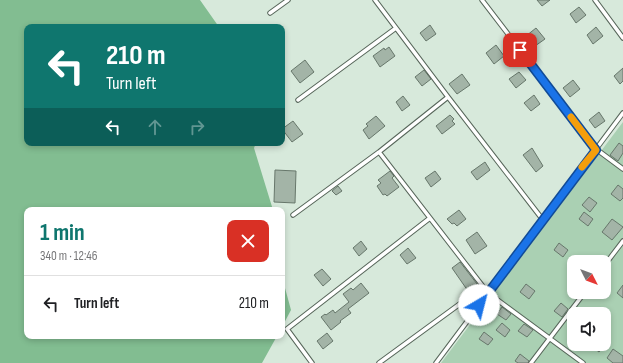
<!DOCTYPE html>
<meta charset="utf-8">
<style>
body{margin:0;font-family:"Sofia Sans Condensed",sans-serif;background:#f2f2f2;color:#202124;height:100vh;display:flex;flex-direction:column;font-size:15px;white-space:nowrap}
*{box-sizing:border-box;margin:0}
p{font-size:13px;color:#757577}
.icon{flex:none;width:22px;height:22px;fill:none;stroke:currentColor;stroke-width:2;stroke-linecap:round;stroke-linejoin:round}
.map{position:relative;flex:1;overflow:hidden}
.details{position:absolute;left:24px;top:207px;width:261px;height:132px;display:flex;flex-direction:column;background:#fff;border-radius:8px;box-shadow:0 2px 6px #0003}
.details>*{flex:none}
.guide{position:absolute;left:24px;top:24px;width:261px;height:122px;border-radius:8px;box-shadow:0 2px 6px #0003;background:#0f766e;color:#fff;overflow:hidden}
.needle{width:26px;rotate:132deg}
.controls{position:absolute;left:567px;top:255px;display:grid;gap:8px}
.controls a{display:grid;place-items:center;width:44px;height:44px;border-radius:8px;background:#fff;box-shadow:0 2px 6px #0003;font-size:20px}
.pin{position:absolute;display:grid;place-items:center;width:34px;height:34px;color:#fff;margin:-17px;border-radius:8px;box-shadow:0 2px 6px #0006}
.me{position:absolute;width:44px;margin:-22px;rotate:37deg;stroke-linejoin:round;filter:drop-shadow(0 0 3px #0008)}
.turn{display:flex;align-items:center;gap:14px;height:84px;padding:0 16px;font-size:18px}
.turn .icon{width:52px;height:52px;stroke-width:2.5}
.turn b{display:block;font-size:28px;line-height:34px}
.lanes{display:flex;align-items:center;height:38px;padding:0 16px;background:#0003;justify-content:center;gap:20px;direction:ltr}
.lanes .off{opacity:.35}
.round{display:grid;place-items:center;flex:none;width:42px;height:42px;border-radius:8px;background:#f2f2f2}
.summary{display:flex;align-items:center;justify-content:space-between;height:68px;padding:0 16px}
h1{font-size:24px;font-weight:700;line-height:30px;color:#0f766e}
ul{padding:0;list-style:none}
li{display:flex;align-items:center;gap:12px;height:56px;padding:0 16px;border-top:1px solid #e0e0e0}
li div{flex:1}
li b{display:block;font-size:15px}
li em{font-style:normal}
.map>svg:first-child{display:block}
.green{fill:#aad0b3;fill-rule:evenodd}
.forest{fill:#82bd91}
.building{fill:#a3b4a7;stroke:#67776b}
.lines{fill:none;stroke-linecap:round;stroke-linejoin:round}
.service-casing{stroke:#57665a;stroke-width:5.5}
.service{stroke:#fff;stroke-width:3.5}
.route-casing{stroke:#114b97;stroke-width:10}
.route{stroke:#1a73e8;stroke-width:7}
.slow{stroke:#f59e0b;stroke-width:7}
</style>
<div class="map">
<svg width="623" height="363" viewBox="0 0 623 363">
<rect width="100%" height="100%" fill="#d7e9db"/>
<path class="green" d="M623,122V363H441ZM574,262H604V292H574ZM574,314H604V344H574Z"/>
<path class="forest" d="M0,0H200L219,27H27V143H256L254,148L273,210H27V336H277L262,363H0Z
M282,277L291,310L282,327Z"/>
<path class="building" d="M537,0H550L542,6Z
M579,7L586,15L576,23L570,14Z
M430,25L436,34L426,41L420,33Z
M596,27L603,36L593,44L587,35Z
M536,28L545,39L535,46L526,36Z
M496,45L504,56L494,64L486,53Z
M389,47L395,56L380,67L373,56L384,48L385,50Z
M305,60L314,72L300,83L291,71Z
M623,68V81L620,84L614,76Z
M424,70L431,79L422,86L415,77Z
M519,72L526,80L516,88L509,79Z
M462,74L470,85L457,94L449,84Z
M573,80L580,89L570,97L563,88Z
M534,95L540,104L531,111L524,103Z
M403,96L410,105L402,111L396,102Z
M599,112L605,121L595,128L589,120Z
M450,115L454,119L452,121L455,124L442,134L436,126Z
M376,116L385,126L369,139L363,130L368,126L366,124Z
M293,121L303,134L292,142L282,129Z
M619,143L623,146V153L618,161L610,155Z
M532,148L543,166L536,172L523,155Z
M485,162L490,170L477,180L471,172Z
M275,170L296,171L295,203L274,202Z
M390,171L394,176L392,178L399,187L387,196L385,194L383,195L377,186L381,183L378,180Z
M435,171L441,179L431,187L425,178Z
M618,185L623,189V198L620,201L611,194Z
M338,186L342,191L336,195L332,191Z
M589,197L597,203L590,212L582,205Z
M459,210L466,219L457,226L454,223L452,224L447,219Z
M584,212L593,219L588,226L579,219Z
M612,219L623,227L612,240L602,232Z
M477,232L487,246L475,254L466,240Z
M361,241L367,249L359,256L353,248Z
M559,243L568,250L563,257L554,250Z
M408,248L416,258L407,264L400,255Z
M580,256L583,258L585,256L592,262H575Z
M460,262L477,284L468,291L452,268Z
M322,269L331,279L323,286L314,275Z
M361,283L369,293L348,309L351,313L340,321L341,322L331,330L321,317L325,314L326,315L333,310L335,313L349,302L343,294L351,288L353,290Z
M526,284L535,291L529,299L520,292Z
M623,285V298L617,293Z
M561,303L568,309L562,317L554,311Z
M502,307L511,314L506,320L497,314Z
M502,323L510,330L505,337L496,330Z
M524,324L533,330L527,337L518,331Z
M484,332L493,339L488,345L479,339Z
M327,333L333,341L323,349L317,341Z
M589,344H605L599,352Z
M613,349L623,356V363H613L607,358Z
M520,354L529,361L528,363H518L515,361Z"/>
<g class="lines">
<g class="service-casing">
<path id="service" d="M375,0L448,97
M482,0L596,149L623,169
M595,0L623,38
M270,13L288,0
M298,100L396,28
M379,152L488,293L583,363
M293,215L379,152L448,97L543,220
M604,266L623,241
M312,363L287,329L430,218
M379,363L483,287
M436,363L623,113
M531,363L585,292"/>
</g>
<use href="#service" class="service"/>
</g>
<g class="lines">
<g class="route-casing">
<path id="route" d="M479,305L596,150L520,50"/>
</g>
<use href="#route" class="route"/>
<path class="slow" d="M571,117L596,150L582,167"/>
</g>
</svg>
<div class="controls">
<a><svg class="needle" viewBox="-14 -14 28 28"><path d="M0-13l5 13h-10z" fill="#e53935"/><path d="M0 13l5-13h-10z" fill="#757577"/></svg></a>
<a><svg class="icon" aria-label="sound" viewBox="0 0 24 24"><path d="M4 9h4l5-4v14l-5-4H4zM17 9q2 3 0 6"/></svg></a>
</div>
<div class="pin" style="left:520px;top:50px;background:#d93025"><svg class="icon" aria-label="arrive" viewBox="0 0 24 24"><path d="M6 21V4h12l-3 4 3 4H6"/></svg></div>
<svg class="me" style="left:479px;top:305px" viewBox="-20 -20 40 40"><circle r="19" fill="#fff"/><path d="M0-13L10 11 0 6-10 11z" fill="#1a73e8"/></svg>
<div class="guide">
<div class="turn"><svg class="icon" aria-label="left" viewBox="0 0 24 24"><path d="M17 20v-9H6M10 6l-5 5 5 5"/></svg><div><b>210 m</b>Turn left</div></div>
<div class="lanes"><svg class="icon" aria-label="left" viewBox="0 0 24 24"><path d="M17 20v-9H6M10 6l-5 5 5 5"/></svg><svg class="icon off" aria-label="ahead" viewBox="0 0 24 24"><path d="M12 20V5M6 11l6-6 6 6"/></svg><svg class="icon off" aria-label="right" viewBox="0 0 24 24"><path d="M7 20v-9h11M14 6l5 5-5 5"/></svg></div>
</div>
<section class="details">
<div class="summary"><div><h1>1 min</h1><p>340 m · 12:46</p></div><a class="round" style="background:#d93025;color:#fff"><svg class="icon" aria-label="close" viewBox="0 0 24 24"><path d="M6 6l12 12M18 6L6 18"/></svg></a></div>
<ul>
<li><svg class="icon" aria-label="left" viewBox="0 0 24 24"><path d="M17 20v-9H6M10 6l-5 5 5 5"/></svg><div><b>Turn left</b></div><em>210 m</em></li>
</ul>
</section>
</div>
